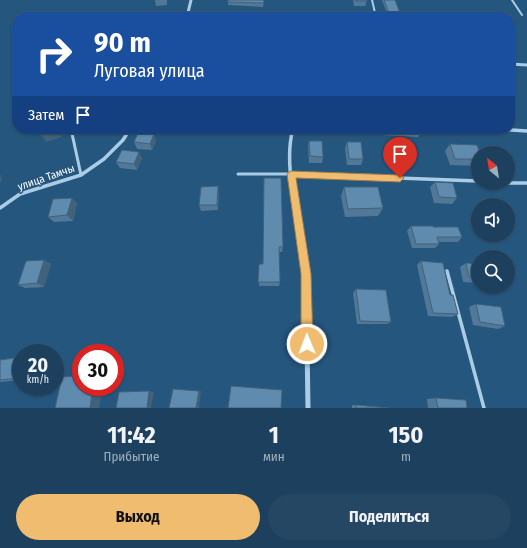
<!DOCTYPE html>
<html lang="ru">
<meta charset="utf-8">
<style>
body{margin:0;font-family:"Fira Sans Condensed",sans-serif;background:#254764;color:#f1f3f6;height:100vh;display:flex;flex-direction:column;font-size:15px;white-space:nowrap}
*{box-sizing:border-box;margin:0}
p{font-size:13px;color:#a0afbc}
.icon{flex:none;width:22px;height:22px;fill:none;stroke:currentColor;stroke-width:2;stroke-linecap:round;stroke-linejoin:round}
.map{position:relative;height:408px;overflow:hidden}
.sheet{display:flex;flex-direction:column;background:#1c405e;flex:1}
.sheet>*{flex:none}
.guide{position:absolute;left:12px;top:12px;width:503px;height:122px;border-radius:16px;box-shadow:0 1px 3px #0004,0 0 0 1px #3a5973;background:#1a4fa0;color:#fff;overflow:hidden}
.needle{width:26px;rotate:330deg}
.fabs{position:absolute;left:471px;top:146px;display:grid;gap:8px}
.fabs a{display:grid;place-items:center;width:44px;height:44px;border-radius:50%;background:#1c405e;box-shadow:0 1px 3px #0004,0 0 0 1px #3a5973;font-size:20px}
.speed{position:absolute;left:12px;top:344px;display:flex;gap:8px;font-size:20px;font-weight:700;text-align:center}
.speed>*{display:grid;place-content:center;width:52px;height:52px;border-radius:50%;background:#1c405e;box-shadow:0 1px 3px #0004,0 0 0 1px #3a5973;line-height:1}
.speed small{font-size:10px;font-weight:400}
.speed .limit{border:6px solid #d22;background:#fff;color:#111}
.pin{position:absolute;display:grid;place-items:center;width:34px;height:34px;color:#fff;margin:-41px -17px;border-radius:50% 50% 50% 0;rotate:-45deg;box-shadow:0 0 4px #0007}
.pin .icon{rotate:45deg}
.me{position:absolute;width:44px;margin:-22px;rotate:359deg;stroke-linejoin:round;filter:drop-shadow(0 0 3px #0008)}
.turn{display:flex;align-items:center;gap:14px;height:84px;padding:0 16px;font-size:18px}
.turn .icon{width:52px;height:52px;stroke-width:2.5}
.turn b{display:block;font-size:28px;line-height:34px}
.then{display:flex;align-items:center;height:38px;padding:0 16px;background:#0003;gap:8px;font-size:15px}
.eta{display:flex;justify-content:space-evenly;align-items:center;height:68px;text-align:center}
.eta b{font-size:24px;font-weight:700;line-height:28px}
.cta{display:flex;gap:8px;margin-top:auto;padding:8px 16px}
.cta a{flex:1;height:46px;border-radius:24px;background:#efbc70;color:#111;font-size:16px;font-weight:700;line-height:46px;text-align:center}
.cta a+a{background:#254764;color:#f1f3f6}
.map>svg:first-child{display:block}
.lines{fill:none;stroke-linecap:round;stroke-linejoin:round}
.lane-far2{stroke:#abcce5;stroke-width:2}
.lane-far1{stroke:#abcce5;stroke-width:3}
.lane{stroke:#abcce5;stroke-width:3.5}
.street-far2{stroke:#abcce5;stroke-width:3}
.street-far1{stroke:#abcce5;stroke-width:3.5}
.street{stroke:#abcce5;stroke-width:5}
.wall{fill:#517896}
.shaded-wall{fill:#42617a}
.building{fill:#5e8bae;stroke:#42617a}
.route{fill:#efbc70;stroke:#9b7a49}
.labels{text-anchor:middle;stroke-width:3;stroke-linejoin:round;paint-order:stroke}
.street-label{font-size:11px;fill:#fff;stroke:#25567e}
</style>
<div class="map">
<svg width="527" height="408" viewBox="0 0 527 408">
<rect width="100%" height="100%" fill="#25567e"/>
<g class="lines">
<path class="lane-far2" d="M372,0L376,17
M512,0L522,15"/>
<path class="lane-far1" d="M71,129L81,175
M238,174H291"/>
<path class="lane" d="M447,271L484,408"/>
<path class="street-far2" d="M187,17L191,0
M510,64L527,65"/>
<path class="street-far1" d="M293,129C284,160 295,203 300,234
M498,129L527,131
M291,174L478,181
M508,183H527
M0,208L20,194L81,175L104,159L123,140L130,129"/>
<path class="street" d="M300,233L306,274L308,408"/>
</g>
<path class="wall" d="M155,0H167V5L156,6Z
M264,0L263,7L228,5V2Z
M353,0H367L365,6H354Z
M382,0H395L400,13L399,16H388Z
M155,129H168V131L155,130Z
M362,129H422V130L418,137L363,134Z
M156,141L152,150L137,149L134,142Z
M309,141L323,157L322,163H309L308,147Z
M347,142L363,159L361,165H347L345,148Z
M450,144L478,153V165L477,166L450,165L445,151Z
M490,153H508L514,164L508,170V153Z
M142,158L137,170L120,168L116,162Z
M264,178L283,247L282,252H279L280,282L279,286H259V264H263Z
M435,182L457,198L452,204L434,203L430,187Z
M344,187L383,208L378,216L345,217L341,196Z
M219,192L218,210L201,211L199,205Z
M77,203L73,221L54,222L48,217Z
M411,226L462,237L458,242H438L439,244L435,248H412L407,231Z
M44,260L51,264L44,287L25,288L18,285Z
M421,261L458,314L452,317L428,316L417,265Z
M466,263L478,264V283L463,282L460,267Z
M356,289L391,322L387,324H357L353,293Z
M476,304L505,326L498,329L473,325L469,307Z
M21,357V380L0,382V360Z
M436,398L467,408H428L427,399Z
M352,405H356L389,408H352Z"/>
<path class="shaded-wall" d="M57,129H60L62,137L46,142L41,135Z
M154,134L156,141L152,150L150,144Z
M139,152L142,158L137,170L134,164Z
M0,173L2,181L0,182Z
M218,186L219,192L218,210L217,205Z
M72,198L77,203L73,221L67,215Z
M44,260L51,264L44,287L37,283Z
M93,387H103L99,408H90Z
M149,391L154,392L151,408H147Z
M199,391H201L199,408H196Z"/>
<path class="building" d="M228,0H264L263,3L228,2Z
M355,0H367V1H356Z
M384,0H395L400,13H389Z
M17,74V86L11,77Z
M40,129H57V130L41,135Z
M394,129H422V130Z
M138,133L154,134L150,144L134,142Z
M309,141H322L323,157L310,156Z
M347,142H361L363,159H349Z
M450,144L477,145L480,153H478V159H455Z
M122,150L139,152L134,164L116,162Z
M490,153H508L514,164H508V153Z
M264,178H281L283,247H279L280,282H258L259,264H263Z
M435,182L453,183L457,198L439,197Z
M218,186L217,205H199L201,187Z
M344,187H378L383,208L348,209Z
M72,198L67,215L48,217L53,199Z
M411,226H433V227H458L462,237H437L439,244H416Z
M44,260L37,283L18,285L26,261Z
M421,261L443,263L450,295H453L458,314L433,313Z
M466,263L478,264V278L469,277Z
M356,289L386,290L391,322L360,321Z
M476,304L501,307L505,326L480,322Z
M21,357V378L0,380V360Z
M81,376V387H93L90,408H55L62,377Z
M231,386L282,390L281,408H228Z
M173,389L199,391L196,408H169Z
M149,391L147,408H116L119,392Z
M436,398L466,400L467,408H438Z
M356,405L389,408H356Z"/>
<path class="route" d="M291,171L400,175L404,178L400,182L296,178L311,274L313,344L311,348L307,350L303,348L301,344V274L287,174Z"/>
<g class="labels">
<g class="street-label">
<text transform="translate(46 177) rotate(-19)" y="4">улица Тамчы</text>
</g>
</g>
</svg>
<div class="fabs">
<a><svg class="needle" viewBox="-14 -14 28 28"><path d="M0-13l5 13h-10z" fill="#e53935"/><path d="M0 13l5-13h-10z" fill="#a0afbc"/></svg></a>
<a><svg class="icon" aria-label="sound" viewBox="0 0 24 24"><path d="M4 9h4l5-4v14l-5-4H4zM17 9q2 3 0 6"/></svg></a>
<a><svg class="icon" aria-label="search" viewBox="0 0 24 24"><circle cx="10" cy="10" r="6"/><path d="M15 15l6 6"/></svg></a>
</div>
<div class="speed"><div>20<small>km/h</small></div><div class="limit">30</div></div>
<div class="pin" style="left:400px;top:178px;background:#d93025"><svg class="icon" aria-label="arrive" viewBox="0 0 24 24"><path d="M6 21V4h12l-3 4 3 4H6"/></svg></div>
<svg class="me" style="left:307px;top:344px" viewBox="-20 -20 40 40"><circle r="17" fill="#efbc70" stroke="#fff" stroke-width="3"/><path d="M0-11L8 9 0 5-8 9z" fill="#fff"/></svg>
<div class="guide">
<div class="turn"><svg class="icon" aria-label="right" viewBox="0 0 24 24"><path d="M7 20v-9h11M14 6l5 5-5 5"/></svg><div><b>90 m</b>Луговая улица</div></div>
<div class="then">Затем<svg class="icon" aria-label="arrive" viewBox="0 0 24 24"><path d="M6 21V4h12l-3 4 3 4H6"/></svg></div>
</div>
</div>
<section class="sheet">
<div class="eta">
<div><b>11:42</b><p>Прибытие</p></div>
<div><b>1</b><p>мин</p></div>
<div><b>150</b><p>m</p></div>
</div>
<div class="cta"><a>Выход</a><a>Поделиться</a></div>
</section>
